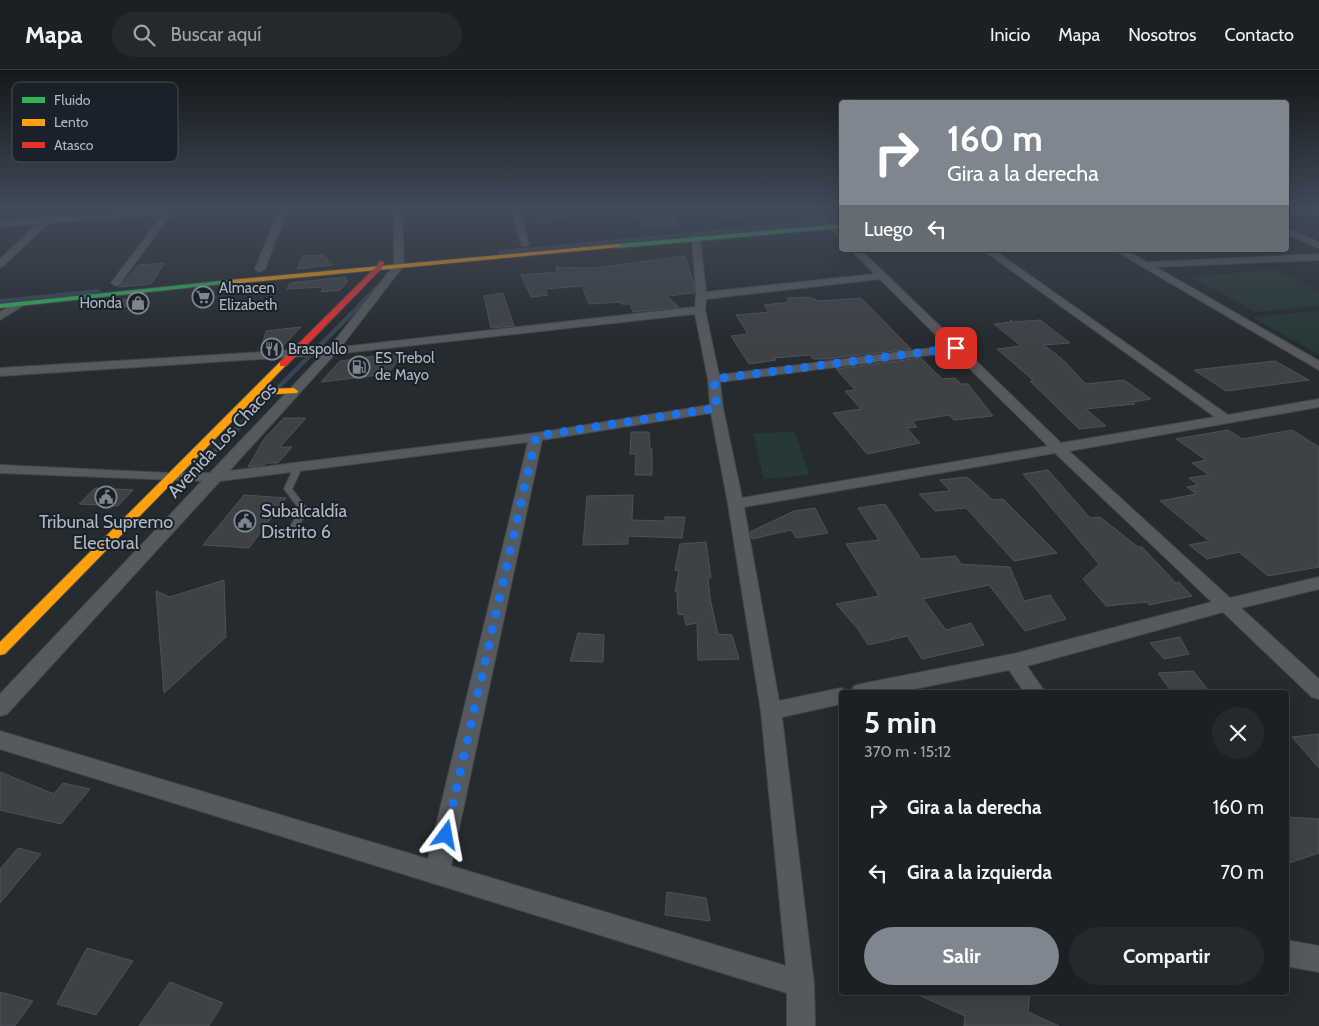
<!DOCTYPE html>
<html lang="es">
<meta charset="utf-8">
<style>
body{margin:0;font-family:Cabin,sans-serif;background:#25282c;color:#f1f3f6;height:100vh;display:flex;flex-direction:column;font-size:19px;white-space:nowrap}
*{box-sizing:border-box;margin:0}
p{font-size:16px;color:#a0a3a6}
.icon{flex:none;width:28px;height:28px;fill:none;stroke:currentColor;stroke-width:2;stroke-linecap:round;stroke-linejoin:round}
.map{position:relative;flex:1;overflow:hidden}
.panel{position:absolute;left:839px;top:620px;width:450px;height:305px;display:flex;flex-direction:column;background:#1c2024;border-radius:5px;box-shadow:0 5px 20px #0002,0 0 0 1px #3a3e41}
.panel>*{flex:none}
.hud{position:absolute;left:839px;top:30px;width:450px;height:152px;border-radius:5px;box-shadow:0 5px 20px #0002,0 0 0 1px #3a3e41;background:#7e8790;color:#fff;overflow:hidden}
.pin{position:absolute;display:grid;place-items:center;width:42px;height:42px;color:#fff;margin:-21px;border-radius:10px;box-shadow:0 2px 8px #0006}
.me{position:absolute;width:55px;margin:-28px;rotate:13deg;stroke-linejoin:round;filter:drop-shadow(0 0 4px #0008)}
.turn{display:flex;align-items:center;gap:18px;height:105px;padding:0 25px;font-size:22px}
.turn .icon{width:65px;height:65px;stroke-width:2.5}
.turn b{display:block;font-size:35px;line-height:42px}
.then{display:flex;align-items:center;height:48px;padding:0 25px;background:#0003;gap:10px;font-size:19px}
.round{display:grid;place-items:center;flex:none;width:52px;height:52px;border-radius:26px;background:#25282c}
.overview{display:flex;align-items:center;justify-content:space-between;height:85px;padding:0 25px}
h1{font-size:30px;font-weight:800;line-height:38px}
.primary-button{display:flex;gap:10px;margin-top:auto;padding:10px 25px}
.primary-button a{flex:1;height:58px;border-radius:30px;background:#7e8790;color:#fff;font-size:20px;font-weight:800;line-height:58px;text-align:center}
.primary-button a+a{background:#25282c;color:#f1f3f6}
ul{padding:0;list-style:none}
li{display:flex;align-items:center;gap:15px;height:65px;padding:0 25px}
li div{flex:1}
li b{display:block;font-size:19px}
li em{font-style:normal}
header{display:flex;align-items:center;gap:30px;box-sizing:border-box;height:70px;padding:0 25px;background:#1c2024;border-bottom:1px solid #3a3e41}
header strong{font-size:24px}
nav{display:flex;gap:28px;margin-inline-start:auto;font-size:18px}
.search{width:350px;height:45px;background:#25282c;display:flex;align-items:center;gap:12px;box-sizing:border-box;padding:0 18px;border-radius:28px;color:#a0a3a6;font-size:19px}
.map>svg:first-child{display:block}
.green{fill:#263837}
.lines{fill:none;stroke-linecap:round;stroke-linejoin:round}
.stream-far2{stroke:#344757;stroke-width:4}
.stream-far1{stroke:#344757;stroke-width:4.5}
.stream{stroke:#344757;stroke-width:5.5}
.building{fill:#3e4247;stroke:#4d5258}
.lane-casing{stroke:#43474b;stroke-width:2}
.street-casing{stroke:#43474b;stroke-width:2}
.fast-casing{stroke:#43474b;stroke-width:2}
.slow-casing{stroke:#43474b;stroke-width:2}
.jam-casing{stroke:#43474b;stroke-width:2}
.lane{fill:#555a5f;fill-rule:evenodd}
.street{fill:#555a5f;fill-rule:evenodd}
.fast{fill:#30b455;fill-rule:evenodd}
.slow{fill:#ff9f0a;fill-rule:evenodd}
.jam{fill:#e5322d;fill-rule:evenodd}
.route{stroke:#1a73e8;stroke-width:9;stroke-dasharray:0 16.2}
.labels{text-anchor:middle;stroke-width:4;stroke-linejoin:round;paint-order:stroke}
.far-poi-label{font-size:15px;fill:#aeb8c3;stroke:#19222a;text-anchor:start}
.street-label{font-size:18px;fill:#aeb8c3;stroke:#19222a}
.poi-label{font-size:18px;fill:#aeb8c3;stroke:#19222a;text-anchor:start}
.key{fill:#19222a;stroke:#464f58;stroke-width:1}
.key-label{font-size:14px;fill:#aeb8c3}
</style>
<header>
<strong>Mapa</strong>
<div class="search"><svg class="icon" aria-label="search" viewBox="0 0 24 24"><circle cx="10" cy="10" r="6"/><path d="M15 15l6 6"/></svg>Buscar aquí</div>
<nav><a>Inicio</a><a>Mapa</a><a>Nosotros</a><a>Contacto</a></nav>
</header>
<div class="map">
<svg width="1319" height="956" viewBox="0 0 1319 956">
<rect width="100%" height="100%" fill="#262b30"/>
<path class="green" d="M533,139H563L569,151L538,154Z
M711,139H736L746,151L721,152Z
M1274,199L1319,221V236L1255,242L1191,207Z
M1319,241V285L1252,247Z
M795,362L809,405L764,409L753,363Z"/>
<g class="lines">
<path class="stream-far2" d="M500,182L841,150
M0,231L98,221
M361,233L382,212"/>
<path class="stream-far1" d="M243,353L363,232"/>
<path class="stream" d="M209,387L244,352"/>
</g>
<path class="building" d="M673,140L677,156L644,159L634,143Z
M323,185L333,195L297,199L303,186Z
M685,186L693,210L694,223L667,226L679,237L633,242L630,234H621L620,232L589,234L582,216L545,219L548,225L531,227L521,205L557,202L556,197L593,198Z
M165,193L151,214L119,217L139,195Z
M345,207L348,211L340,220L321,222L323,217L287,219L290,213Z
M503,223L514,256L491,258L484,226Z
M808,227L819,231L861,228L911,279L827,289H813L810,285L774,288L776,290L749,294L731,266L748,264L736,245L769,242L764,235L789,232L787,228Z
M142,228L137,236L98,239L103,232Z
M1011,250L1013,252L1040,250L1070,273L1044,275L1062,289L1086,314L1124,310L1151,329L1132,332L1135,334L1086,339L1106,356L1079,359L1030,311H1034L997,279L1021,276L994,254L1010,252Z
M301,257L280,279L261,280L266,261Z
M404,282L388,304L321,312L340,291Z
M921,288L942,309L955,308L961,314H968L993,346L954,350L949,345L912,351L917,357L907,358L920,373L867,384L833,343L861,339L845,321L855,320L836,299Z
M1275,291L1309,310L1226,321L1194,300Z
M284,348H306L280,377H292L278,393H266L264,395L248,397L264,369Z
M1228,360L1242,369L1292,360L1319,377V497L1268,506L1239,482L1207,489L1189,475L1209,471L1160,431L1196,424L1187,417L1198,415L1189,408L1209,405L1192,393L1206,390L1176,369Z
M631,362H649L650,379H652V405H635L636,384H630Z
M1048,400L1090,448L1100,447L1138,477H1142L1176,513L1179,512L1192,526L1149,535L1147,532L1106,536L1083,509L1099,494L1023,404Z
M967,407L993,430L1003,429L1057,483L1014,491L966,438L935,441L919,424L950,421L940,410Z
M95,418L133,420L118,436L79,434Z
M244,425L286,428L249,478L203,475Z
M633,425L632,450L665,451V447H685L682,468L628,466V474L583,475L587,426Z
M885,434L921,489L956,486L961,494L1010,497L1024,531L1050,525L1066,549L1025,561L989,515L923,529L946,560L971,553L984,575L922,589L907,566L868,575L858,559L836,534L879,526L846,474L879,470L858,438Z
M815,438L828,463L796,468L791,460L752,469L750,462L794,441Z
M706,472L711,508H708L710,528L718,564L732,565L739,589L698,590L697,553L686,555L684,545L678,544L677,522L675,521L679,501L675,500L680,474Z
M224,510L226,567L164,623L156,521L170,527Z
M578,563L604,565L603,592L570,591Z
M1180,567L1189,584L1164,589L1150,573Z
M1193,601L1210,622H1172L1158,603Z
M1319,664V698L1292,667Z
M0,702L54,724L63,713L90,719L61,754L0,740Z
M1286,747L1319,749V783L1286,794Z
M18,778L41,784L0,833V799Z
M667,822L706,828L710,851L665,845Z
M87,878L133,891L96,945L57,934Z
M170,912L223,933L209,956H139Z
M0,922L33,931L15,956H0Z
M912,922H1030L1028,942L1059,956H964L965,946Z"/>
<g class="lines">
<g class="lane-casing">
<path id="lane" d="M295,395H298L302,397L292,419L308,440L292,467L289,468L285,465L300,440L284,419Z"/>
</g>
<g class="street-casing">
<path id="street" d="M167,139H199L195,141L172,143L119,215L116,216L111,213L163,144L48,153L3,196L0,197V189L37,154L0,157V151L43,148L49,145L53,147Z
M279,139H287L265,199L260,202L257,201L255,199Z
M394,139H402L404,195L341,277L695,237L696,226L692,168L696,165L700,168L706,222L875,204L851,180H861L1061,373L1215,347L983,180H994L1228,345L1319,329V337L1069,381L1230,528L1319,507V519L1241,538L1319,609V629L1312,627L1223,542L1027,596L1045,622H1024L1009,600L899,622H851L854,616L861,614L1013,584L1212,532L1055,383L744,437L779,631L841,618L849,622H841V634L782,647L814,914L815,956H787V923L0,679V661L428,789L528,372L220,411L7,644L0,646V624L202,411L0,403V395L169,403H210L322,285L0,306V298L329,278L394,195ZM880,209L947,276L719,305L705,240L706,229ZM695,244L708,309L710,335L536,363L229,401L335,284ZM953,282L1048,376L742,428L723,338L720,312ZM711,343L728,434L761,641L786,896L451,796L542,370Z
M511,139H519L529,174L528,176H522L521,174Z
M810,139H818L826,148L819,150Z
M830,155H836L841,160V168L830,159Z
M1286,158L1319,172V178L1286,164Z
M1114,180H1126L1147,192L1319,184V190L1156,197L1319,291V300Z
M17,232L22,235L21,237L0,250V242Z
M1286,870L1319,876V902L1286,896Z"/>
</g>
<g class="fast-casing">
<path id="fast" d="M1319,139V143L1286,144V140Z
M841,154V158L618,178L615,176L618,174Z
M230,210L232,211V213L0,238V234Z"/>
</g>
<g class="slow-casing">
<path id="slow" d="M618,174L620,175V177L230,214L227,212L230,210Z
M280,292L287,294L263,319L294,318L298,321L297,323L258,325L5,584L0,585V572Z"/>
</g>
<g class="jam-casing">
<path id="jam" d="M379,191L384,192L382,198L286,296H280V292L377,196Z"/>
</g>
<use href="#lane" class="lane"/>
<use href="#street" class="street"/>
<use href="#fast" class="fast"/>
<use href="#slow" class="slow"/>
<use href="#jam" class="jam"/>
</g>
<linearGradient id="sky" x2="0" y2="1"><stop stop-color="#15181a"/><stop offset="0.51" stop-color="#414a59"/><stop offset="1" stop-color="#414a59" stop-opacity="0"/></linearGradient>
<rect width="1319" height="272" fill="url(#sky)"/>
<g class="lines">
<path class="route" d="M446,765L536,366L717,338L714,309L956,278"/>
</g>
<defs>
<g id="supermarket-ring" transform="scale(1.125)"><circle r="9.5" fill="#19222a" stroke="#7e8790" stroke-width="1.5"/><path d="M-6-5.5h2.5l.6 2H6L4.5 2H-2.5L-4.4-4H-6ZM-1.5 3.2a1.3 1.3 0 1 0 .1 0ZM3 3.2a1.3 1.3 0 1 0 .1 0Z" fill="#7e8790"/></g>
<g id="shop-ring" transform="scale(1.125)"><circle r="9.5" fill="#19222a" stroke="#7e8790" stroke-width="1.5"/><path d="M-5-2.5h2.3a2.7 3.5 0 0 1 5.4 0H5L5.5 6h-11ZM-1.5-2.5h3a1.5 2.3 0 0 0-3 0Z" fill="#7e8790"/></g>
<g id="restaurant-ring" transform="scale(1.125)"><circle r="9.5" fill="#19222a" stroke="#7e8790" stroke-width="1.5"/><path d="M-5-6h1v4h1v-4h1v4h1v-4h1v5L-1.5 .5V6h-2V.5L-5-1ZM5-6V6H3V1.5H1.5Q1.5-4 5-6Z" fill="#7e8790"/></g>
<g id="fuel-ring" transform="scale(1.125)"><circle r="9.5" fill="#19222a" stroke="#7e8790" stroke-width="1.5"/><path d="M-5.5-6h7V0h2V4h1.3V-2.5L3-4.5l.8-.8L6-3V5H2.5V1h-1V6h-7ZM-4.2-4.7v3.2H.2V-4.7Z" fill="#7e8790"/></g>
<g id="civic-ring" transform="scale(1.125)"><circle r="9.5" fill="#19222a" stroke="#7e8790" stroke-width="1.5"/><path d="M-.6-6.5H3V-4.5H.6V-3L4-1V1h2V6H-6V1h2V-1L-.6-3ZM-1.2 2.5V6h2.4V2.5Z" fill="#7e8790"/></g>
</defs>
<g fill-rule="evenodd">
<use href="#supermarket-ring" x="203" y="227"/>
<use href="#shop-ring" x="138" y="233"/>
<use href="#restaurant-ring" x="272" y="279"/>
<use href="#fuel-ring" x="359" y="297"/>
<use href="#civic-ring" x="106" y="427"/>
<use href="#civic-ring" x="245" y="451"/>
</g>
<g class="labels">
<g class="far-poi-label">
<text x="219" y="223">Almacen<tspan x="219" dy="17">Elizabeth</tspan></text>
<text x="122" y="238" text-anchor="end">Honda</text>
<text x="288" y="284">Braspollo</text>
<text x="375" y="293">ES Trebol<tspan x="375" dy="17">de Mayo</tspan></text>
</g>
<g class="street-label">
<text transform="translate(222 370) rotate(-47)" y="6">Avenida Los Chacos</text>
</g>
<g class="poi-label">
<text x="261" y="447">Subalcaldía<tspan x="261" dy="21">Distrito 6</tspan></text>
<text x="106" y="458" text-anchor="middle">Tribunal Supremo<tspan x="106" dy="21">Electoral</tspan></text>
</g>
</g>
<rect x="12" y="12" width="166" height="80" rx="8" class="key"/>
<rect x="22" y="27" width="23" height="6" fill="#30b455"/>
<rect x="22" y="49" width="23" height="7" fill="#ff9f0a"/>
<rect x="22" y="72" width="23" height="6" fill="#e5322d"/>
<g class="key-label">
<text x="54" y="35">Fluido</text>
<text x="54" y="57">Lento</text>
<text x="54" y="80">Atasco</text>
</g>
</svg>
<div class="pin" style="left:956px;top:278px;background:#d93025"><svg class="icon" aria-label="arrive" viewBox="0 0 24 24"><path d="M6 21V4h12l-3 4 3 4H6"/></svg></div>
<svg class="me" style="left:446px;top:765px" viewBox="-20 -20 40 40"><path d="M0-17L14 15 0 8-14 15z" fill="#1a73e8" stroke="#fff" stroke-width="4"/></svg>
<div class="hud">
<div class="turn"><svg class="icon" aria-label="right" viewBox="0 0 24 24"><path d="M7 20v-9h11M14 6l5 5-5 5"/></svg><div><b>160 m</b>Gira a la derecha</div></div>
<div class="then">Luego<svg class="icon" aria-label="left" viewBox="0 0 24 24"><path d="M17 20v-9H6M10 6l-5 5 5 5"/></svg></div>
</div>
<section class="panel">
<div class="overview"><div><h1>5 min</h1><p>370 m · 15:12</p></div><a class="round"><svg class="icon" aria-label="close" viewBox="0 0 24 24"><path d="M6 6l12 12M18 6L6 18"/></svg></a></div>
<ul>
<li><svg class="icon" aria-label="right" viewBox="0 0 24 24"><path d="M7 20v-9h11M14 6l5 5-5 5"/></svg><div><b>Gira a la derecha</b></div><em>160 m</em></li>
<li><svg class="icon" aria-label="left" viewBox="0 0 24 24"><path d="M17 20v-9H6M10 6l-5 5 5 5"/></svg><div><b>Gira a la izquierda</b></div><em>70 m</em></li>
</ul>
<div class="primary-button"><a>Salir</a><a>Compartir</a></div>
</section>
</div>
